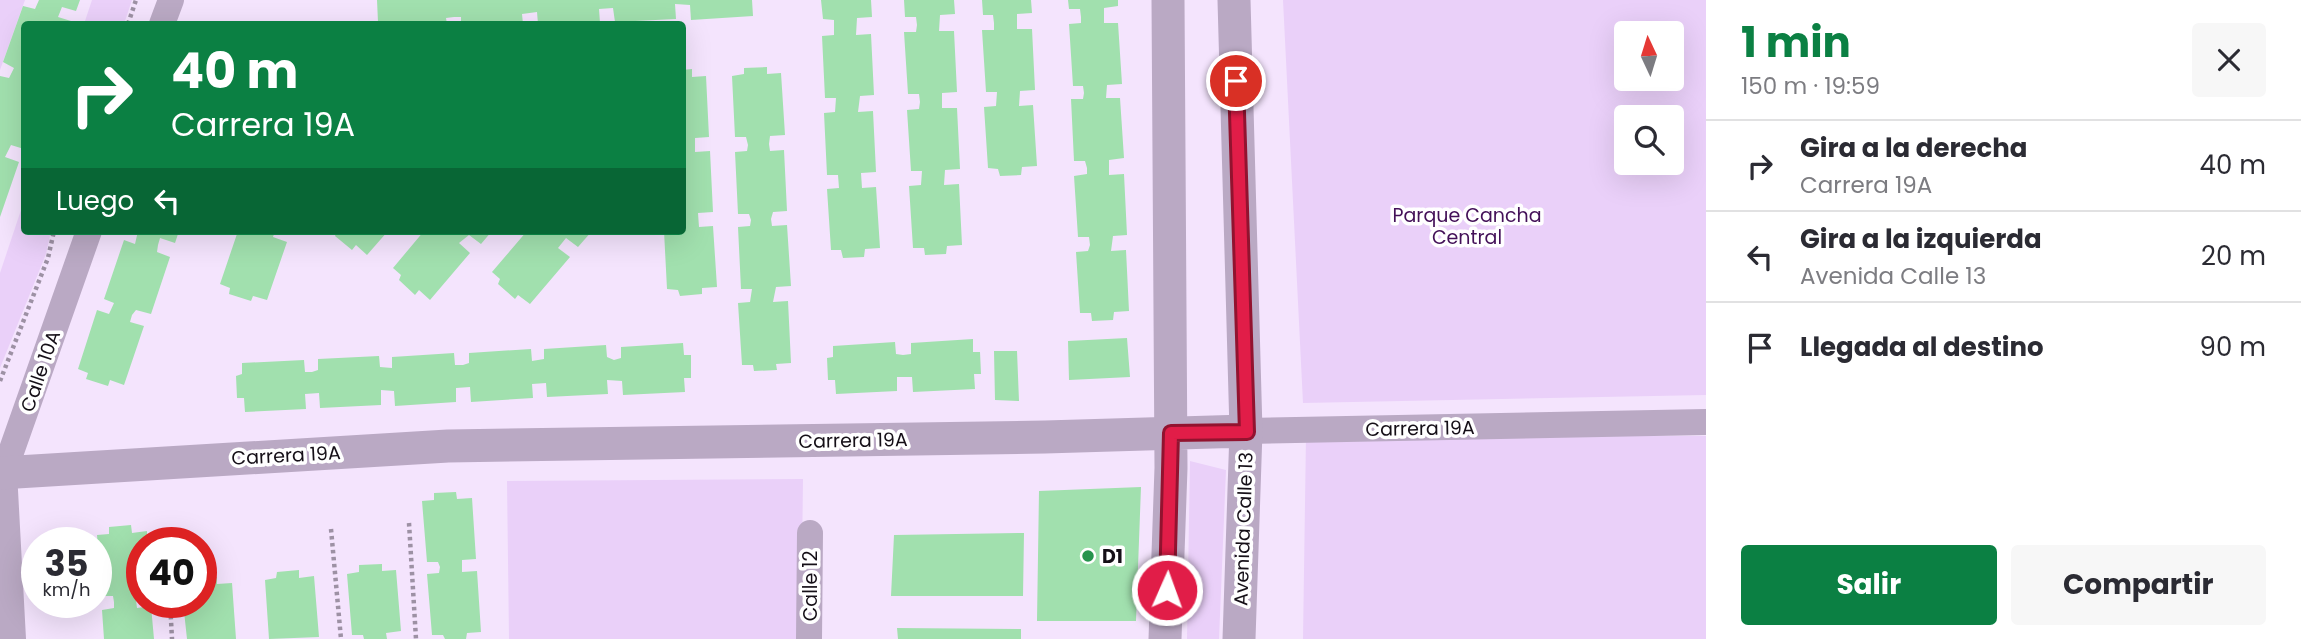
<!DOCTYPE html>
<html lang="es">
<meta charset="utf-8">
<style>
body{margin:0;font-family:Poppins,sans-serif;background:#f7f7f7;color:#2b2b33;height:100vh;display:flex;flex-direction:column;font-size:26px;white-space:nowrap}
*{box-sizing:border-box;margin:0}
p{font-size:23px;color:#7c7c81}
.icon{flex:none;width:38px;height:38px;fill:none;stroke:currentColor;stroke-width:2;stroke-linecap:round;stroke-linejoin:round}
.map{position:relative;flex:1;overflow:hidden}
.sheet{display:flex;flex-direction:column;background:#fff;width:595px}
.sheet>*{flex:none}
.hud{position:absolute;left:21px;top:21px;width:665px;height:214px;border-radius:7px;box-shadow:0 7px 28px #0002;background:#0b8043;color:#fff;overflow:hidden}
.needle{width:46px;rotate:356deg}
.tools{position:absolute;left:1614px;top:21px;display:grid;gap:14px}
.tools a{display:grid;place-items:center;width:70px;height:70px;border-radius:7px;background:#fff;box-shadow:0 7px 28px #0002;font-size:35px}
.speed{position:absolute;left:21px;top:527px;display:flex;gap:14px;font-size:35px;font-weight:700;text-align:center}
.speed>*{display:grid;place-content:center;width:91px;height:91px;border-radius:50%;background:#fff;box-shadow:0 7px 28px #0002;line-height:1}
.speed small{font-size:18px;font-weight:400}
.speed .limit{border:10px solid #d22;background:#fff;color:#111}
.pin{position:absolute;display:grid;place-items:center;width:60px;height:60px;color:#fff;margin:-30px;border:4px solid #fff;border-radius:50%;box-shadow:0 2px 7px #0007}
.me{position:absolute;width:77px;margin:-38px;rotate:2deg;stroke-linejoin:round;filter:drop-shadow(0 0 5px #0008)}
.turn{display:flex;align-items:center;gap:24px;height:147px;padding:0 35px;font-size:32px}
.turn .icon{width:91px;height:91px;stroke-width:2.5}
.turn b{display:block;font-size:49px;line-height:60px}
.then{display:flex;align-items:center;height:66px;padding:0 35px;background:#0003;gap:14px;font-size:26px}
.round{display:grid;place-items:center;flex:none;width:74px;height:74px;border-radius:7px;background:#f7f7f7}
.head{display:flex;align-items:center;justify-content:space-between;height:119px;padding:0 35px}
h1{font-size:42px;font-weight:700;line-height:52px;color:#0b8043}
.primary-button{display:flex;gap:14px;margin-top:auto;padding:14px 35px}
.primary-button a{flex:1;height:80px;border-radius:7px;background:#0b8043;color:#fff;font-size:28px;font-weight:700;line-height:80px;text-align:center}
.primary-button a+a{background:#f7f7f7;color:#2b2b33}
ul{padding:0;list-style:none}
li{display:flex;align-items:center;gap:21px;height:91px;padding:0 35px;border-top:2px solid #e1e1e2}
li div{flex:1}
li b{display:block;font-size:26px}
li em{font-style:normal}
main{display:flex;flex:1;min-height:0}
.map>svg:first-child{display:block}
.green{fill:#ead0f9;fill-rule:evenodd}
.building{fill:#a1e0ae}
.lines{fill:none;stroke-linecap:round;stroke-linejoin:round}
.path{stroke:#9d91a4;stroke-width:4.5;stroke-dasharray:3.5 3.5;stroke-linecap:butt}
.minor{stroke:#baa9c4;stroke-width:26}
.tertiary{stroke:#baa9c4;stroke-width:33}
.route-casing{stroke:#92132f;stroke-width:18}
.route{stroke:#e11d48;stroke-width:12}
.poi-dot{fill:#26934c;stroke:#fff;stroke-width:2.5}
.labels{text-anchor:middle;stroke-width:7;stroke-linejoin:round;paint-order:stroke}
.park-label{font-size:19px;fill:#431058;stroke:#fff}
.street-label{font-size:19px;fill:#150f17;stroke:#fff}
.poi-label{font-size:19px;font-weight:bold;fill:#150f17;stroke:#fff;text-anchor:start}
</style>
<main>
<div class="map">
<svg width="1706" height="639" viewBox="0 0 1706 639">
<rect width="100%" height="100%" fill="#f4e4fd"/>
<path class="green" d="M0,0H25L0,70Z
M92,0H132L124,24H84Z
M1283,0H1706V395L1303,403ZM1671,33V79H1626V33ZM1626,117H1671V163H1626Z
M24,201V231H51L46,254L0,368V273Z
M1306,436H1706V639H1303Z
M1190,461L1226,470L1219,639H1187Z
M803,479L801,639H509L507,481Z"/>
<path class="building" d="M39,0H80L76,11L62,7L58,17L71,21L70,24H24V149L11,145L5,157L19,162L0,217V76L9,78L14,68L3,62L23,6L35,9Z
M377,0H752L753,16L691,20L690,5L675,4L676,19L615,22L613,8L599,9L600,23L538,24L537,12L522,14L523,24H461V17H454L446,18L447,24H385L384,21L378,22Z
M821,0H871L872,17L857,18L856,35L871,34L874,95L860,96L858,112L873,111L876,172L861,173L862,188L876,187L880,248L865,249L864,257L843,258L841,250H831L827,189L839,188L838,175H827L824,113L835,112L836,98H825L822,36L834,35V20L823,19Z
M904,0H954L955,14L940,15L939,31H954L957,92L942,93V108H957L960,169L945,170L944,185L959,184L962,245L947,246L946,254L925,255L924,248H913L909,186L921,185L922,171H911L907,110L919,109L920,102L919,94H908L904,32H916L917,25L916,17H905Z
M982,0H1031L1032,13L1017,14V29H1032L1035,90L1020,91L1019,106L1033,105L1037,166L1022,167L1021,175L1000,176L998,169L988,168L984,107L996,106L997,92H986L982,30H994V23L993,15H983Z
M1068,0H1118V6L1104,8V23H1118L1122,84L1107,85L1106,98H1120L1124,158L1109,160V175L1124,174L1127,235L1113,236L1111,251L1126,250L1129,311L1114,312L1113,320L1092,321L1091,313H1080L1076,252L1088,251L1090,245L1089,237H1078L1074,176L1087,174V168L1085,161H1074L1071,99H1083L1084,93L1083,86H1073L1069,24L1081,23V17L1080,9H1069Z
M767,67V74L781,73L785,135L770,136L769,144L770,151L784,150L787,211L773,212L771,219L772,226L787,225L791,286L776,287L773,302L788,301L791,363L776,364L777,370L754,371L753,365H742L738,303L750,302L752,289H741L738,227L750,226L751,220L749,214H738L735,152L747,151L748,145L746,137H735L732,76L744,74V68Z
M692,69V77L706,76L709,137L695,138V152L710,151L713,212L698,213L699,227L713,226L717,287L702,288V294L680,296L678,290L667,289L664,231H682V70Z
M138,231H179L175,243L160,238L158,245L157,252L170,257L151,314L136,310L132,315L130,322L144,326L124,385L110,380L108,386L86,379L88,373L78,369L97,310L109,314L114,303L104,299L124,240L135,244Z
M238,231H275L273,237L287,242L267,300L253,296L251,301L229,294L230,288L220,284Z
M337,231H388L367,255L356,245L352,250L335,236Z
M424,231H492L481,244L469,235L459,243L470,253L430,300L419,290L415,295L399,280L401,275L393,268Z
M527,231H592L578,247L566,238L558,248L570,257L530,304L518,295L515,299L498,284L500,279L492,272Z
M1127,338L1130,377L1069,380L1068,341Z
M973,339V352H980L981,374H974L975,389L913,392L912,377H897V391L836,394L835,380H828L827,358L833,357V346L895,342L896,354L903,355L911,354V343Z
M683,343L684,355H691V378H684L685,392L623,395L622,381L607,380L608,394L547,397L546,383L532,384L533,398L471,402L470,387L456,388V402L395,406L394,391L381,390V405L320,408L319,393L305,394L306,409L245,412L244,398H237L236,376L242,374V363L304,360L305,372H312L318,370V359L379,356L380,367L392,368V357L454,353L455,365H463L469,363V353L531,349L532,361L544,359V349L606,345L607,357L614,360L621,358V347Z
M994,351H1017L1019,401L995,400Z
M1141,487L1136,621H1037L1039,491Z
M456,492L457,499L472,498L476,559L462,560V572L477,571L481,632L467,633L466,639H445L443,635H432L427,574L439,573L440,567L438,562H427L422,501L434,500V493Z
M131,525L132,533L147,531V542H142V593L137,594L136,600L137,608L151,606L154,639H104L102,610L114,608V602L113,596H102L97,535L109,534V527Z
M1024,533L1023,596H891L894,535Z
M382,564V571L396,570L401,631L386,633L387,639H364L363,635H352L347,574L359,572V565Z
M299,570V578L314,576L319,637L269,639L265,580L276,578L277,572Z
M217,577V584L232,583L236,639H187L183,602H201V578Z
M897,628L1021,629V639H898Z"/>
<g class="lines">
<path class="path" d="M128,24L136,0
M0,381L48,258L54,231
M409,523L416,639
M331,529L341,639
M168,542L170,534
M170,602L172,639"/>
<path class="minor" d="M162,24L171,0
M1246,431L1706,422
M13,639L4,472L89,231
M809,639L810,533"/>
<path class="tertiary" d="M1234,0L1246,431L1239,639
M0,473L448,446L1045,437L1246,431
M1165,639L1171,468L1168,0"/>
</g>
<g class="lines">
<g class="route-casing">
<path id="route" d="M1167,590L1171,433L1247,432L1236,81"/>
</g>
<use href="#route" class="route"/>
</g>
<circle class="poi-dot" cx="1088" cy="556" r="7"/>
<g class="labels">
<g class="park-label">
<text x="1467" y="222">Parque Cancha<tspan x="1467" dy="22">Central</tspan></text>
</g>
<g class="street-label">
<text transform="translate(40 371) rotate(-71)" y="7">Calle 10A</text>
<text transform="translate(1420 428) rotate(-1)" y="7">Carrera 19A</text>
<text transform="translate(853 440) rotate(-1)" y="7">Carrera 19A</text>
<text transform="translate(286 455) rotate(-3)" y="7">Carrera 19A</text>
<text transform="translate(1243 529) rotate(-88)" y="7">Avenida Calle 13</text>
<text transform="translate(810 586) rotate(-90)" y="7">Calle 12</text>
</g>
<g class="poi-label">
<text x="1102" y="563">D1</text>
</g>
</g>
</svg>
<div class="tools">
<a><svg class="needle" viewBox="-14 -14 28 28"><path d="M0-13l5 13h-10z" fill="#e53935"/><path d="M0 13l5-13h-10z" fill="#7c7c81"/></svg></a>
<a><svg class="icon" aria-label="search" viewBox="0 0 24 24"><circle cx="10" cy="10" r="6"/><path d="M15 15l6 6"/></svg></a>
</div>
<div class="speed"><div>35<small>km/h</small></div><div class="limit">40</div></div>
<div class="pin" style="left:1236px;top:81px;background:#d93025"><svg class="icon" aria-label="arrive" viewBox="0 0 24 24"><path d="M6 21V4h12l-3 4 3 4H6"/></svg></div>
<svg class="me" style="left:1167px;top:590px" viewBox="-20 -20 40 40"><circle r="17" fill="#e11d48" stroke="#fff" stroke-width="3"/><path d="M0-11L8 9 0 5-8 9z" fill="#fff"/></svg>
<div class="hud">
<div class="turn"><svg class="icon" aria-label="right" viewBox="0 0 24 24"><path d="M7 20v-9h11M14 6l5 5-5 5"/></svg><div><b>40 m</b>Carrera 19A</div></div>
<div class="then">Luego<svg class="icon" aria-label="left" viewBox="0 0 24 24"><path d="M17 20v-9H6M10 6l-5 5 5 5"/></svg></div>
</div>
</div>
<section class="sheet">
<div class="head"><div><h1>1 min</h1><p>150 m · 19:59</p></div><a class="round"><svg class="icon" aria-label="close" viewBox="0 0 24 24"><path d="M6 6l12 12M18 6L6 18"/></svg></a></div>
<ul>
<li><svg class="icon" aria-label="right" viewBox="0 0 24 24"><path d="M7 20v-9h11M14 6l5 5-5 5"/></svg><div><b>Gira a la derecha</b><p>Carrera 19A</p></div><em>40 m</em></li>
<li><svg class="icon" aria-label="left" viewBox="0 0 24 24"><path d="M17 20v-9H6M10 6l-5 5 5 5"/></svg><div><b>Gira a la izquierda</b><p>Avenida Calle 13</p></div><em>20 m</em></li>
<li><svg class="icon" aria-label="arrive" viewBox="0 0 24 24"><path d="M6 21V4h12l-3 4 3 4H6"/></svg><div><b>Llegada al destino</b></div><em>90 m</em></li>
</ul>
<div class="primary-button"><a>Salir</a><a>Compartir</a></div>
</section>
</main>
